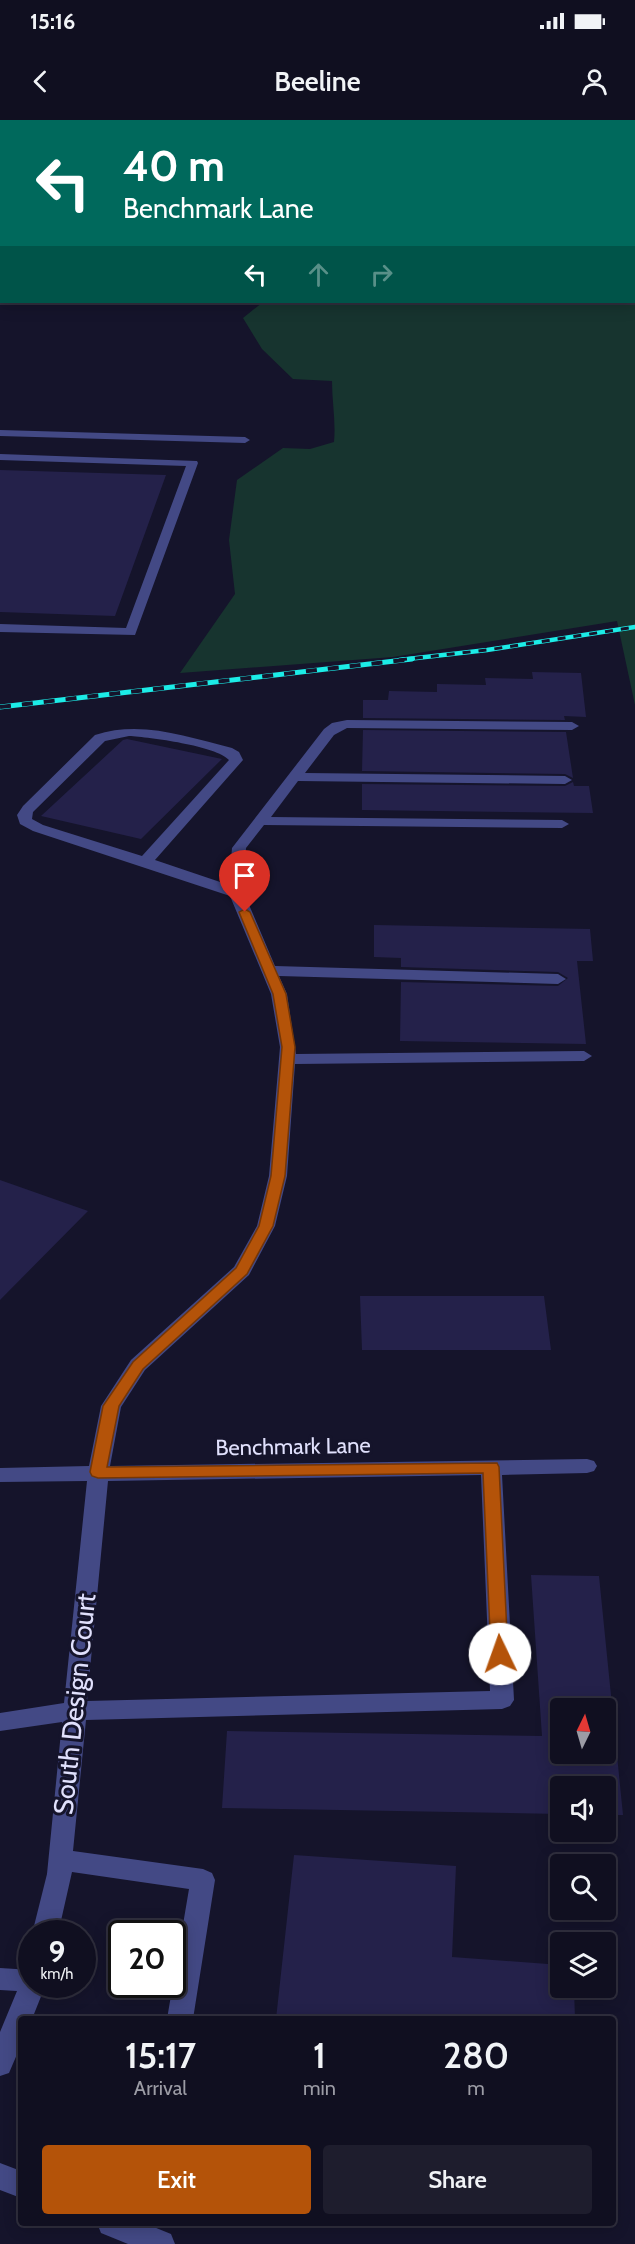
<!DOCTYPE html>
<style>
body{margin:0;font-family:Cabin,sans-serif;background:#1e1d2d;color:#f1f3f6;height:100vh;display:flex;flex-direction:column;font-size:22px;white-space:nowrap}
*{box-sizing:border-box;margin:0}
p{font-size:20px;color:#9c9ca5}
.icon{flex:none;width:33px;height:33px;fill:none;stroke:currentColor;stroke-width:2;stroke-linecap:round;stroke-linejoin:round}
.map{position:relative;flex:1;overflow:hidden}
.details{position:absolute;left:18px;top:1896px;width:598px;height:210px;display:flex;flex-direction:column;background:#100f20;border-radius:6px;box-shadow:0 3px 15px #0003,0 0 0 2px #302f3e}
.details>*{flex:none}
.top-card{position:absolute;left:0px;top:0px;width:636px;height:183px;box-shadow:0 3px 15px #0003,0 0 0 2px #302f3e;background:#00695c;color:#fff;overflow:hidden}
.needle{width:39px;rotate:5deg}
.tools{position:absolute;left:550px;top:1578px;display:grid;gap:12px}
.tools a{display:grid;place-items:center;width:66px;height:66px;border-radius:6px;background:#100f20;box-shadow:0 3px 15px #0003,0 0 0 2px #302f3e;font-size:30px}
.speed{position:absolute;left:18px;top:1800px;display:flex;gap:12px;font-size:30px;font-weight:700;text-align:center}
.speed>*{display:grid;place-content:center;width:78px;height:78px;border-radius:50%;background:#100f20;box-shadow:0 3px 15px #0003,0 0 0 2px #302f3e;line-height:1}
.speed small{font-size:15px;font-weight:400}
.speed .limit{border:3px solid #111;border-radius:9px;background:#fff;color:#111}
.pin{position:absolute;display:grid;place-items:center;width:51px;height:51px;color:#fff;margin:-62px -26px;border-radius:50% 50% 50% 0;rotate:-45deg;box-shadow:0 0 6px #0007}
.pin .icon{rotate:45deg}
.me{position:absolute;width:66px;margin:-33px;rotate:357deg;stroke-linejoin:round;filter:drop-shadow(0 0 4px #0008)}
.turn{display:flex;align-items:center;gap:21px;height:126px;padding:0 24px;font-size:27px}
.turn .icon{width:78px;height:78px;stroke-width:2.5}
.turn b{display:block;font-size:42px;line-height:51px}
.lanes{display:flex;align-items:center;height:57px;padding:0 24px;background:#0003;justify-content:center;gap:30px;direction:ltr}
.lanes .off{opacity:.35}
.eta{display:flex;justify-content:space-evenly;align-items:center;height:102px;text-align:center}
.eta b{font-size:36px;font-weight:600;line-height:42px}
.primary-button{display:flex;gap:12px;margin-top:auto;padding:12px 24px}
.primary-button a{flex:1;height:69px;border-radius:6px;background:#b45309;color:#fff;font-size:24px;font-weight:600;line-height:69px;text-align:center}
.primary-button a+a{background:#1e1d2d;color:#f1f3f6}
.status{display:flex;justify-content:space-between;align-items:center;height:42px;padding:0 30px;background:#100f20;direction:ltr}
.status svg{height:16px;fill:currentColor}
header{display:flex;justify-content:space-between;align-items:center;height:78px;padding:0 24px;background:#100f20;font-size:27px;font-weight:600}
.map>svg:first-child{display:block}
.green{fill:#17342f}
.building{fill:#24214a;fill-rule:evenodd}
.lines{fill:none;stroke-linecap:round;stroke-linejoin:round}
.minor{fill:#434985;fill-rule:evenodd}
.rail-far1-casing{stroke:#1cece7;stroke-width:4.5}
.rail-casing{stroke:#1cece7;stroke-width:5}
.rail-far1{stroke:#15142b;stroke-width:3;stroke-dasharray:8;stroke-linecap:butt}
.rail{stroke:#15142b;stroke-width:4;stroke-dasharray:11;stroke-linecap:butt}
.route{fill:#b45309;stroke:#753606;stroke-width:1.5}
.labels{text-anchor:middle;stroke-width:6;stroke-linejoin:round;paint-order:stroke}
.street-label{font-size:22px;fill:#e0e0fc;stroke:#15142b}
.near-street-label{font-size:27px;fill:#e0e0fc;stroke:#15142b}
</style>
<div class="status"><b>15:16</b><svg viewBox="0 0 49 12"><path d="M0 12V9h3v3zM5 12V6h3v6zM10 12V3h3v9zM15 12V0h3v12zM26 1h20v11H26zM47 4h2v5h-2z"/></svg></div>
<header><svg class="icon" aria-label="back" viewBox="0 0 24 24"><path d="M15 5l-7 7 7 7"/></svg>Beeline<svg class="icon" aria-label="person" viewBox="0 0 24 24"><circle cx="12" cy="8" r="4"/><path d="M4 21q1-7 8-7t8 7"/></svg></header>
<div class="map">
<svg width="635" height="2124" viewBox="0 0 635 2124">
<rect width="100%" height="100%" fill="#15142b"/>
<path class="green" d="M126,0H592L593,1H125Z
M635,177V585L617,501L393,537L180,553L235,474L229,420L237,360L283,328L310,329L334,322C336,302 332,282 332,261L293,259L262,229L243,198L263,182H634Z"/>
<path class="building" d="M0,350L166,355L115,496L0,492Z
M532,552L581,553L586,597L564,596L565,600L363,598V580H388L389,571L437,572V564L486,565L485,558L533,559Z
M363,610L566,612L573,658L565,654L362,651Z
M127,619L222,639L141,719L41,696L123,620Z
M573,662L574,666H589L593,693L362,690V664L565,666Z
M374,805L590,809L593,841H577L586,924L400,921L401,862L558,866L568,858L558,852L401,847V838L374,837Z
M0,1060L88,1091L0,1180Z
M360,1176H544L551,1230H362Z
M531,1455L599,1456L623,1695H606V1666H561V1694L222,1688L227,1611L542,1616ZM561,1588H606V1634H561Z
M294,1735L456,1746L452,1837L561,1845V1868H574L575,1899H276Z"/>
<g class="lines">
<path class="minor" d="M44,0H55L56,2H45Z
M112,0H120V2H112Z
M634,15H635V19H634Z
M0,35H2L0,40Z
M634,77H635V83H634Z
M0,158H2V164H0Z
M634,175H635V181H634Z
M0,310L245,317L250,320L245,323L0,316Z
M0,334L197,341L198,343L135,515L0,512V504L126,508L186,346L0,340Z
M347,600L572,602L579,606L572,610L347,608L334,615L305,653L565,656L572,660L565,664L298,661L271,697L562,700L569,704L562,708L264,705L246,728L244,773L275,846L558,854L566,859L558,864L279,856L287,874L296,934L584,931L592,936L584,941L295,944L287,1056L275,1106L249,1155L145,1250L121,1287L110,1346L587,1339L594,1341L597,1346L594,1351L587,1353L502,1355L514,1580L510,1586L502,1589L86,1600L73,1731L203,1749L212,1753L215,1760L193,1899H167L189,1769L72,1752L58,1814H32L47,1754L62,1602L0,1611V1593L64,1583L87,1361L0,1362V1348L89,1346L101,1286L131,1240L234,1147L257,1106L269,1056L280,927L271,874L230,776L33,711L20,704L17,695L23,686L95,615C142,600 186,617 232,628L239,632L243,640L155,740L229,765L232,728L324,609L332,603ZM129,616C149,617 217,626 229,640L142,736L43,705L32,699L33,692L105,621ZM481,1355L490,1571L87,1581L108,1361Z
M0,1848L32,1850V1864H46L32,1899H21V1925L9,1953L0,1956V1912L17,1871L0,1870Z
M0,2043L21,2051V2078L0,2070Z
M97,2103H144L171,2114L175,2124H128L101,2113Z"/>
<g class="rail-far1-casing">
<path id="rail-far1" d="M399,540L487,530L635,507"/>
</g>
<g class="rail-casing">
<path id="rail" d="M0,587L412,539"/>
</g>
<use href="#rail-far1" class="rail-far1"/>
<use href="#rail" class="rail"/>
</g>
<path class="route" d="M245,789L250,792L286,874L295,927L285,1056L273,1106L247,1154L143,1249L119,1286L107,1347L497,1343L499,1347L508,1534L506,1538L500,1540L493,1538L491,1534L483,1353L98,1358L92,1356L90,1352L103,1286L133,1242L236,1148L259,1106L271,1056L282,927L273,874L239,792Z"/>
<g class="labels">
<g class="street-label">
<text transform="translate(293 1326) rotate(-1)" y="8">Benchmark Lane</text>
</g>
<g class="near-street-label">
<text transform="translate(75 1584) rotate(-84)" y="9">South Design Court</text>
</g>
</g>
</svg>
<div class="tools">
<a><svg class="needle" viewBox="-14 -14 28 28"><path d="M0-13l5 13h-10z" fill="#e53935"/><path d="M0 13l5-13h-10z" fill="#9c9ca5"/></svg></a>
<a><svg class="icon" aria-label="sound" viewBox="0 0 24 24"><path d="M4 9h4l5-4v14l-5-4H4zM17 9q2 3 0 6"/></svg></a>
<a><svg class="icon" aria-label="search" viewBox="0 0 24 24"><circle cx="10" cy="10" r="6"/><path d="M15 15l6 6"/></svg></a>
<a><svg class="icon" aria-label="layers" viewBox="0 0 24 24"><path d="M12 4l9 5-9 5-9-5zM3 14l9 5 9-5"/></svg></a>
</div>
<div class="speed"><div>9<small>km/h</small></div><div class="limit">20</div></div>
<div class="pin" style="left:245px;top:792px;background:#d93025"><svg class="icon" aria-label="arrive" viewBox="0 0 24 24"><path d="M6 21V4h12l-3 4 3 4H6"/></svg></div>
<svg class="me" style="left:500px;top:1534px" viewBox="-20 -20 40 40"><circle r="19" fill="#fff"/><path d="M0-13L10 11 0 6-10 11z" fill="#b45309"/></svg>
<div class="top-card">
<div class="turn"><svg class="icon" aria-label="left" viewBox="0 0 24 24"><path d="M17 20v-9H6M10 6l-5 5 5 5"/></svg><div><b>40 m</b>Benchmark Lane</div></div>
<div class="lanes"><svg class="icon" aria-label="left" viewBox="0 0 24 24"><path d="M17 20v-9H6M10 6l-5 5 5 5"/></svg><svg class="icon off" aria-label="ahead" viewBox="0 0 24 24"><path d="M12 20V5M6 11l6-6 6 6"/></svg><svg class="icon off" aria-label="right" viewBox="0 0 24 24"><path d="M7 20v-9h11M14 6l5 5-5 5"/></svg></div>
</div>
<section class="details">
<div class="eta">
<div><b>15:17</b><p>Arrival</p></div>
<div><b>1</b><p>min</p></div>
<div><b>280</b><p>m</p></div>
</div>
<div class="primary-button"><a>Exit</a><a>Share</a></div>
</section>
</div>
